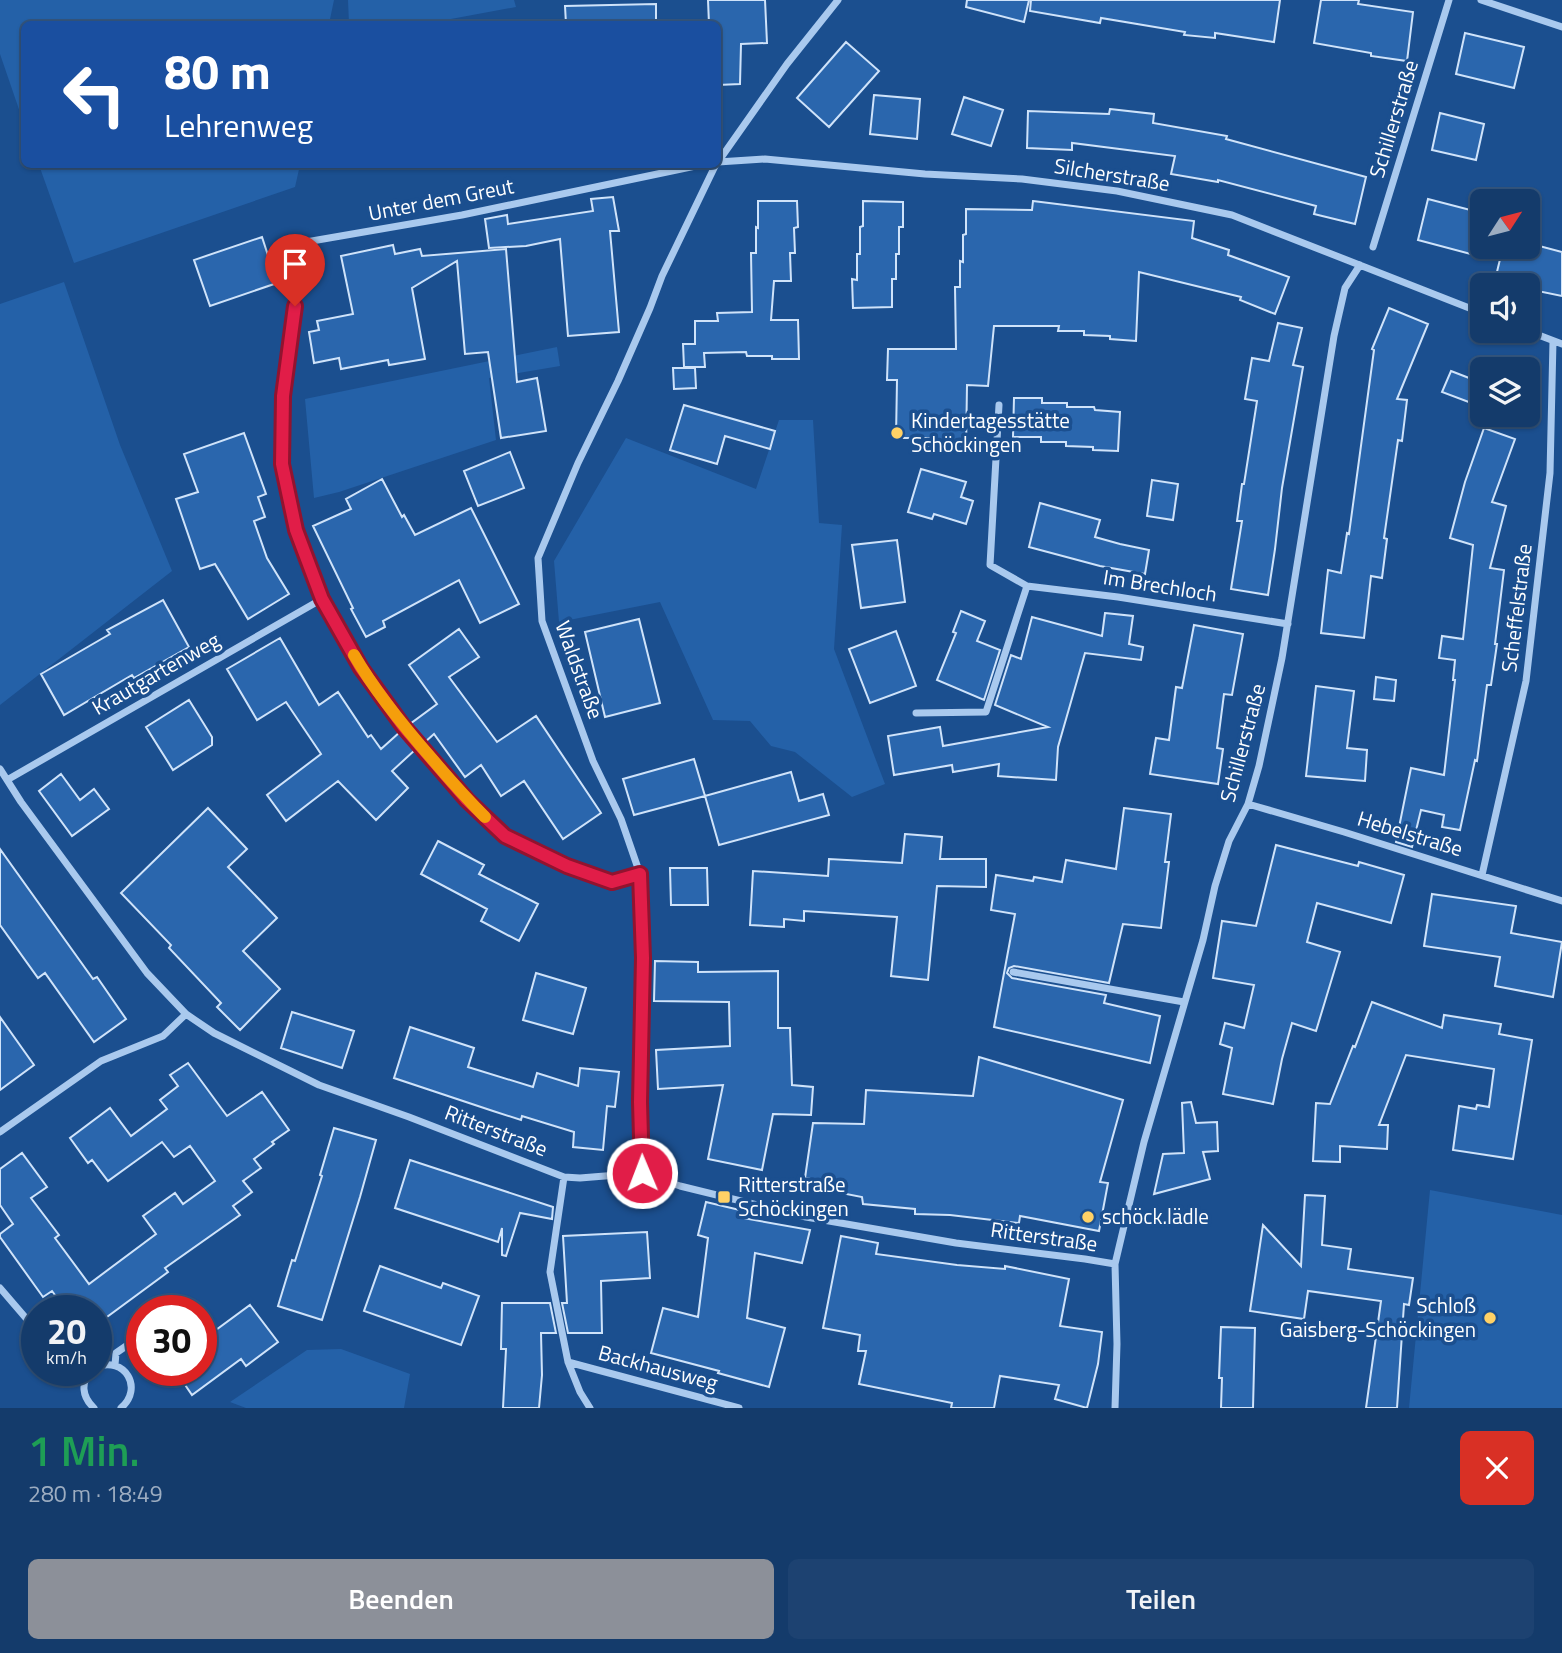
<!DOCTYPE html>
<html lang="de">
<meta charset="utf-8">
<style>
body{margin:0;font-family:"Titillium Web",sans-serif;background:#1d4271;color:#f1f3f6;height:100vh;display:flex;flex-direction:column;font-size:26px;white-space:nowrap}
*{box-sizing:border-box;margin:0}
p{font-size:23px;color:#9dadc1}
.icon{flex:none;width:38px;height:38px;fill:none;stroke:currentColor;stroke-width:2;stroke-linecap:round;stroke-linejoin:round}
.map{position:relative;height:1408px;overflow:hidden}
.drawer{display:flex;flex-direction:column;background:#143b6b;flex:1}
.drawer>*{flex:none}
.banner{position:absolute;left:21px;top:21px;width:700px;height:147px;border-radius:10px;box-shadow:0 2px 5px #0004,0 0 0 2px #33557e;background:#1a4fa0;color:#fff;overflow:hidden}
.needle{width:46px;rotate:54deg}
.fabs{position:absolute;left:1470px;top:189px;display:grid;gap:14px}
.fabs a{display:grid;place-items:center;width:70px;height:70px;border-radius:10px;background:#143b6b;box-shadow:0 2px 5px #0004,0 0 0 2px #33557e;font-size:35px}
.speed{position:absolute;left:21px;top:1295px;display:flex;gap:14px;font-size:35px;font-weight:700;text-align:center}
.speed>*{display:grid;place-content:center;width:91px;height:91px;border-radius:50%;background:#143b6b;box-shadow:0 2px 5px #0004,0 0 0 2px #33557e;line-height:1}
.speed small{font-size:18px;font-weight:400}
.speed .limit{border:10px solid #d22;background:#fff;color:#111}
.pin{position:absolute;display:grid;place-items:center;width:60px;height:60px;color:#fff;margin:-72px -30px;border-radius:50% 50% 50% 0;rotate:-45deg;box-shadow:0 0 7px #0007}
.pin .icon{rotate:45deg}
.me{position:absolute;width:77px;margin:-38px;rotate:359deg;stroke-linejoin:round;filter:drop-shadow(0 0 5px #0008)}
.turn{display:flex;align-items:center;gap:24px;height:147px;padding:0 28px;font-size:32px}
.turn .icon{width:91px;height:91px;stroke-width:2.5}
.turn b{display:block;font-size:49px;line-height:60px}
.round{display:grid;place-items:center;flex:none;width:74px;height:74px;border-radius:10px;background:#1d4271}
.headline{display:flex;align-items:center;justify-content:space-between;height:119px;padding:0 28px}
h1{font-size:42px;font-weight:600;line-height:52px;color:#1e9e55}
.action{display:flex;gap:14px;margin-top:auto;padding:14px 28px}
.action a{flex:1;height:80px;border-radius:10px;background:#8c9099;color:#fff;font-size:28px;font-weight:600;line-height:80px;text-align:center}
.action a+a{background:#1d4271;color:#f1f3f6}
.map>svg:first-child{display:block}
.green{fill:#2461a8}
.building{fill:#2a66ad;stroke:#cfe3fa;stroke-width:2}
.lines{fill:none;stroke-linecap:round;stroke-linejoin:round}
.street{stroke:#a9c9ee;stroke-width:7}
.route-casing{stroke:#92132f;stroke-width:18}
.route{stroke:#e11d48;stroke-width:12}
.slow{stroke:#f59e0b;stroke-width:12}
.poi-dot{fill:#ffd166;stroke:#1b4f8f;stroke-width:2.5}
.labels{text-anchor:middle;stroke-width:7;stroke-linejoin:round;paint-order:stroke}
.street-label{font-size:21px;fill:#fff;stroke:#1b4f8f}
.poi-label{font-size:21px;fill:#fff;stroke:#1b4f8f;text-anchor:start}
</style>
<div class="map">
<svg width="1562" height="1408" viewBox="0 0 1562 1408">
<rect width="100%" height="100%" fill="#1b4f8f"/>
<path class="green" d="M0,0H334L329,24H24V124L0,54Z
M348,0H514L516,7L424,24H349Z
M39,165V164L300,165L295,187L74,263Z
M64,282L120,445L172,571L0,705V304Z
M557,347L560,366L489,378L496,440L339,492L314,498L305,399Z
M779,420H813L819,523L842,525L834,649L885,784L852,797L795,752L771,746L750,721L713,720L660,602L559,622L554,561L626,438L756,489Z
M1430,1190L1562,1215V1408H1409Z
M341,1349L410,1374L404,1408H246L230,1402L307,1350Z"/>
<path class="building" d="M708,0H765L767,43L741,44L740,84L718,85V24H709Z
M967,0H1029L1024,22L966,7Z
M1031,0H1280L1274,42L1215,33V38L1184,35L1185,32L1101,18L1100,23L1030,11Z
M1321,0H1359L1358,4L1413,12L1407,61L1371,56V53L1314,43Z
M656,4V24H566L565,6Z
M1465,33L1524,47L1514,88L1456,74Z
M846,42L879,71L829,127L797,98Z
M874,95L920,99L917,139L870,134Z
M964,97L1003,110L991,146L952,134Z
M1110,109L1154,114L1153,123L1227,136L1226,139L1366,177L1355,224L1314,214L1316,206L1218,180V182L1171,174L1175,156L1072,143V150L1027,148L1028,111L1109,114Z
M1440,113L1484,124L1476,160L1432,150Z
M613,197L619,231H610L619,332L568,336L560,239L526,246L489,248L485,219L507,215L508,224L593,211L591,199Z
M1428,199L1482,213V257L1418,240Z
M758,201H797L798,227L794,228L795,253H790L791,281H774L771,320H798L799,359H772V356H747L746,352L704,353L705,367H684L683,344H695V321H718L717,313L752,312L751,253H756V227L758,228Z
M863,201L903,202V227H899V254H896V279H892V307L853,308L852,279L857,280V254H860V227L863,226Z
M1033,201L1194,221L1192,238L1229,250L1228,255L1289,277L1275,314L1240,300L1241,297L1139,272L1136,341L1110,339V336L1084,335V331H1058L1059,326H994L988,386L967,385L966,449L927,450L930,438H896L897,380H887L888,349H956L955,287H960V261L963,262V235L966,234V209L1032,210Z
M262,237L277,283L210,306L194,260Z
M1528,243L1562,252V296L1528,289V285H1514L1495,280L1503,247H1528Z
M393,245L395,254L420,249L422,256L506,249L517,382L537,378L546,431L501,438L488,352L465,354L457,261L412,288L425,359L389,365L388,360L341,369L339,358L314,363L309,332L319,330L317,321L353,314L341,256Z
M1389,308L1428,324L1397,399L1407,400L1402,441L1398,440L1384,538L1387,539L1382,578L1371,576L1364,638L1321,633L1328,570L1341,573L1347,533L1349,534L1374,350L1372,349Z
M1278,323L1302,328L1293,365L1303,367L1282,488L1275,549L1268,595L1231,589L1242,521H1237L1242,484H1244L1257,401L1245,399L1252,358L1269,361Z
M673,368H695L696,388L674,389Z
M1451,371L1482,383V407L1442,392Z
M1014,398H1042V403H1067V407H1094L1095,410L1120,412L1118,451L1093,450V447L1066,446V442H1041V437H1013Z
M684,405L775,431L770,449L725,436L717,464L670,450Z
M1484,428L1515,439L1492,502L1506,506L1490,568L1504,570L1495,644H1497L1491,685H1487L1477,761L1475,760L1460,830L1442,827L1444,815L1421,810L1412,847L1396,842L1411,768L1444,775L1455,680H1453L1455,660L1439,658L1442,636L1463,639L1473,545L1450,538L1465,482Z
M244,433L266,494L258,497L265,517L254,521L267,558L289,594L248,619L215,564L200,569L176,499L198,492L184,454Z
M510,452L524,488L478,506L464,471Z
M921,469L966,482L961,497L973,501L966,524L934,514L932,519L908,512Z
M382,479L402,517L404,515L415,535L471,508L519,604L480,623L459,580L383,621L385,627L366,637L351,609L353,608L313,526L351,509L346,499Z
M1152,480L1178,484L1173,520L1147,516Z
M1040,503L1100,520L1095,537L1120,544L1149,550L1145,574L1100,566L1029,547Z
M897,540L905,602L861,608L852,545Z
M163,600L189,647L134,678L132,675L64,715L41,674L110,634L107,630Z
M961,611L985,621L977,641L1000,650L984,700L937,680L956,633L953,632Z
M1105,613L1133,616L1129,644L1143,647L1141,660L1085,653L1058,747L1056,780L998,776L999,764L953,772L952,765L894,775L888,736L940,727L943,746L1048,727L995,705L1011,655L1021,659L1032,617L1102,636Z
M639,619L660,703L605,717L585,632Z
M1194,625L1243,634L1232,695L1224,694L1217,748L1223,749L1218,784L1150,774L1156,738L1169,740L1176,687L1182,688Z
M459,629L479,657L449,677L497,742L536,716L601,813L563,839L524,781L501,796L481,765L465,777L434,734L425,742L410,724L437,704L409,665Z
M896,631L916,686L870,703L849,649Z
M280,638L319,705L338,692L368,737L371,735L381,749L400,732L415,750L392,771L408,788L376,820L338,781L286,821L267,795L321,754L286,702L257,720L227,669Z
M1376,677L1396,680L1394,701L1374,699Z
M1316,686L1354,691L1347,748L1367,750L1365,781L1306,776Z
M189,700L212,737V745L173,770L146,727Z
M694,759L705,796L634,815L623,779Z
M791,772L799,801L823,794L829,815L719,845L705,796Z
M61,774L80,800L94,789L109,809L72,836L39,791Z
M208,808L247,849L228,867L277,918L243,951L280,989L240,1030L217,1007L221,1003L169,948L171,945L121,893Z
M1124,808L1171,814L1165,862H1169L1161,928L1123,924L1109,983L1014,966L1009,968L1007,973L1012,978L1106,995L1104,1003L1160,1016L1150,1063L994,1027L1015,914L991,910L996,875L1033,881L1034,877L1062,882L1066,860L1116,869Z
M905,834L942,837L940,859H986V887L937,886L928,980L891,976L897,917L804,911V921L784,919V927L750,925L753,871L828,876L829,859L902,863Z
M438,841L484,865L479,874L538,904L519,941L481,921L487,909L421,874Z
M1276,845L1358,866L1359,862L1404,875L1391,923L1317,903L1307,942L1340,952L1316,1031L1292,1023L1282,1059L1273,1104L1223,1094L1232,1048L1220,1044L1225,1023L1244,1028L1254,985L1213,978L1222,921L1256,926Z
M0,849L93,979L97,977L126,1019L94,1042L45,973L38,978L0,925Z
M670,868H707L708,905H671Z
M1432,894L1516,906L1511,933L1562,942L1553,997L1495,986L1500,957L1424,946Z
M655,961L698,962V972L778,971V1028H790L792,1085L813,1087L811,1115L773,1114L762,1170L708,1159L723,1085L658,1089L656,1050L730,1046L729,1002L654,1001Z
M536,973L586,988L573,1034L523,1020Z
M1372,1002L1442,1028L1444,1015L1501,1024L1499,1034L1532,1040L1513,1159L1453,1150L1459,1106L1476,1109L1477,1105L1489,1107L1494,1069L1406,1055L1379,1125H1388L1387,1149L1340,1146V1162L1313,1161L1316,1103L1330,1104L1353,1046L1355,1047Z
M292,1012L354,1031L342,1068L281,1048Z
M0,1017L34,1065L0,1090Z
M410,1027L474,1048L468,1067L533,1087L537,1073L578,1086L580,1068L619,1072L615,1107L607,1106L603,1150L573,1147L574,1132L522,1116L521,1120L493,1111L394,1078Z
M979,1057L1123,1100L1100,1182L1108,1183L1099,1231L1020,1216L1019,1223L950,1215L915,1214V1209L863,1204L862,1197L831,1191L832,1183L805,1178L813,1123L864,1124L866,1090L973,1096Z
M188,1063L227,1116L262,1092L289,1130L272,1142L274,1144L254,1159L261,1168L243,1181L252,1192L233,1206L240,1215L165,1268L168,1272L96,1325V1311H67L52,1291L43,1297L0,1237V1234L13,1224L0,1205V1169L22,1153L47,1187L31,1198L59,1235L55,1238L89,1284L156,1234L143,1216L175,1193L183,1204L215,1181L190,1146L174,1157L162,1142L108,1181L92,1160L88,1163L70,1138L110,1108L131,1136L167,1109L160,1100L178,1086L170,1075Z
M1191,1102L1196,1123L1217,1122L1218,1151L1203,1152L1210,1179L1154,1194L1163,1154L1184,1153L1182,1103Z
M334,1128L376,1140L360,1197L322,1320L278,1306L292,1260L295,1261L322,1176L320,1175Z
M410,1160L553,1207L552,1219L520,1213L506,1256L502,1255V1228L498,1242L395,1208Z
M1305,1195L1325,1196L1322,1245L1351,1249L1348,1269L1413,1278L1409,1305L1404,1304L1397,1408H1366L1381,1301L1308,1291L1304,1319L1250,1311L1263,1225L1301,1266Z
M706,1202L744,1211L743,1218L810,1230L802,1263L755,1253L747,1318L785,1328L769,1387L718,1373L719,1371L651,1353L663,1308L698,1317L708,1238L698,1235Z
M647,1232L650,1278L601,1281L602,1333H568L562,1303H567L563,1236Z
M841,1236L878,1243L876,1254L957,1265L1005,1269V1266L1069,1279L1060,1326L1102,1332L1098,1364L1087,1408L1055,1399L1059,1385L1000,1376L994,1408H951L952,1403L859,1384L866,1351H858L860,1335L823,1328Z
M380,1266L441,1288L443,1283L479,1296L461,1345L364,1311Z
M502,1303H550L556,1333H541L542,1375L539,1408H503L506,1349H501Z
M250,1305L278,1342L246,1366L241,1359L192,1395L175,1370H201V1341Z
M1221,1327L1255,1328L1253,1408H1221L1222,1378H1219Z"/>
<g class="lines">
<path class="street" d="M1481,0L1562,27
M718,162L765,159L925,174L1022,179L1117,191L1232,215L1482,313
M718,162L787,64L838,0
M1373,247L1449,0
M1528,331L1562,344
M999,405L990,565L1027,586
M916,713L986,712L1027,586L1118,597L1288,624
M0,769L21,802L147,973L186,1014L214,1033L319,1085L409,1117L564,1177L580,1178L642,1173L680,1186L806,1217L956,1243L1085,1259L1115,1264
M7,780L322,599
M1248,804L1344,832L1562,901
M640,874L612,882L567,866L505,837L467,800L403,726L361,668L322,599L296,530L282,464L283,396L291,327L306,242L462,215L705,164
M1482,875L1526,681L1550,473L1553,341
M1013,972L1184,1002
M0,1132L101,1061L163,1036L186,1014
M642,1173L641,1102L643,958L640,874L621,819L593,761L542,621L538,558L578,463L618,381L650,308L662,276L716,164
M564,1177L550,1272L568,1362L580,1392L590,1408
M0,1288L37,1331
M176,1311L187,1302
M568,1362L739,1408
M115,1365L116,1353L142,1335
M96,1367C125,1356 144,1388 121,1408
M73,1370L84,1383
M92,1370C80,1382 82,1397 94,1408
M1115,1408L1117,1344L1115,1264L1144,1142L1203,940L1215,886L1229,841L1248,804L1259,766L1282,658L1334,336L1345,288L1360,265"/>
</g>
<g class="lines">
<g class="route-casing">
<path id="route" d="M295,306L283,396L282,464L296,530L322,599L361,668L403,726L467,800L505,836L567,866L612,882L640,874L643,958L640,1102L642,1173"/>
</g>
<use href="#route" class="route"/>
<path class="slow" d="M354,655C376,693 404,727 433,760C450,780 467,799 485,817"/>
</g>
<g class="poi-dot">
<circle cx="897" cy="433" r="7"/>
<rect x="717" y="1190" width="14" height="14" rx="3.5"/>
<circle cx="1088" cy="1217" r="7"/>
<circle cx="1490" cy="1318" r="7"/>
</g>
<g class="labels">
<g class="street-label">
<text transform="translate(1394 119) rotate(-73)" y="7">Schillerstraße</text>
<text transform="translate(1112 175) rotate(9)" y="7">Silcherstraße</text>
<text transform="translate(441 200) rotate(-11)" y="7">Unter dem Greut</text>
<text transform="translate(1160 586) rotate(9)" y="7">Im Brechloch</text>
<text transform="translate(1517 608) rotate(-83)" y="7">Scheffelstraße</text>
<text transform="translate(579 670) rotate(70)" y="7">Waldstraße</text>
<text transform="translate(156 674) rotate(-30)" y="7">Krautgartenweg</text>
<text transform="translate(1243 743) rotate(-75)" y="7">Schillerstraße</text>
<text transform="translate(1410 834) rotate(17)" y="7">Hebelstraße</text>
<text transform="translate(496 1131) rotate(21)" y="7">Ritterstraße</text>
<text transform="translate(1044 1237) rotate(8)" y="7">Ritterstraße</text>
<text transform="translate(658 1368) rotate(15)" y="7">Backhausweg</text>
</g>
<g class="poi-label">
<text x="911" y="428">Kindertagesstätte<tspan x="911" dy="24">Schöckingen</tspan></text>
<text x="738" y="1192">Ritterstraße<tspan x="738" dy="24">Schöckingen</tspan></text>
<text x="1102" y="1224">schöck.lädle</text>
<text x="1476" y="1313" text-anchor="end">Schloß<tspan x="1476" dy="24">Gaisberg-Schöckingen</tspan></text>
</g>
</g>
</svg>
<div class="fabs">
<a><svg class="needle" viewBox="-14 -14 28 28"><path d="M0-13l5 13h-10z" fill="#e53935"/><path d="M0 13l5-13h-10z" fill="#9dadc1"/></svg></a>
<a><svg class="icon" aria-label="sound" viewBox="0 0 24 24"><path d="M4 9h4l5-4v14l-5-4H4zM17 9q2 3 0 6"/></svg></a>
<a><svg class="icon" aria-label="layers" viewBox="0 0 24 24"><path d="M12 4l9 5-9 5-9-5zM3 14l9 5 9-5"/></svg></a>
</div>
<div class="speed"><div>20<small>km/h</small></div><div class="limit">30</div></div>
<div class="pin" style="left:295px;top:306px;background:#d93025"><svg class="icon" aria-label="arrive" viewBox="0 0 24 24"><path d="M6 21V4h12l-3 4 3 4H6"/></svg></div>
<svg class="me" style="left:642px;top:1173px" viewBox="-20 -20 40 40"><circle r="17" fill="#e11d48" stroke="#fff" stroke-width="3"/><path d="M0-11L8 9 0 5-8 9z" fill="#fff"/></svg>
<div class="banner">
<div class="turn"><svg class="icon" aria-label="left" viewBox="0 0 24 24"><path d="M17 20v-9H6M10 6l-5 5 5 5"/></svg><div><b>80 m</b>Lehrenweg</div></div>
</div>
</div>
<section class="drawer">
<div class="headline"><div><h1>1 Min.</h1><p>280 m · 18:49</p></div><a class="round" style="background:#d93025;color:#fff"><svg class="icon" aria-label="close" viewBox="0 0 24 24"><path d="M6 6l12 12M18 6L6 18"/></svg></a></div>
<div class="action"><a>Beenden</a><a>Teilen</a></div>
</section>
